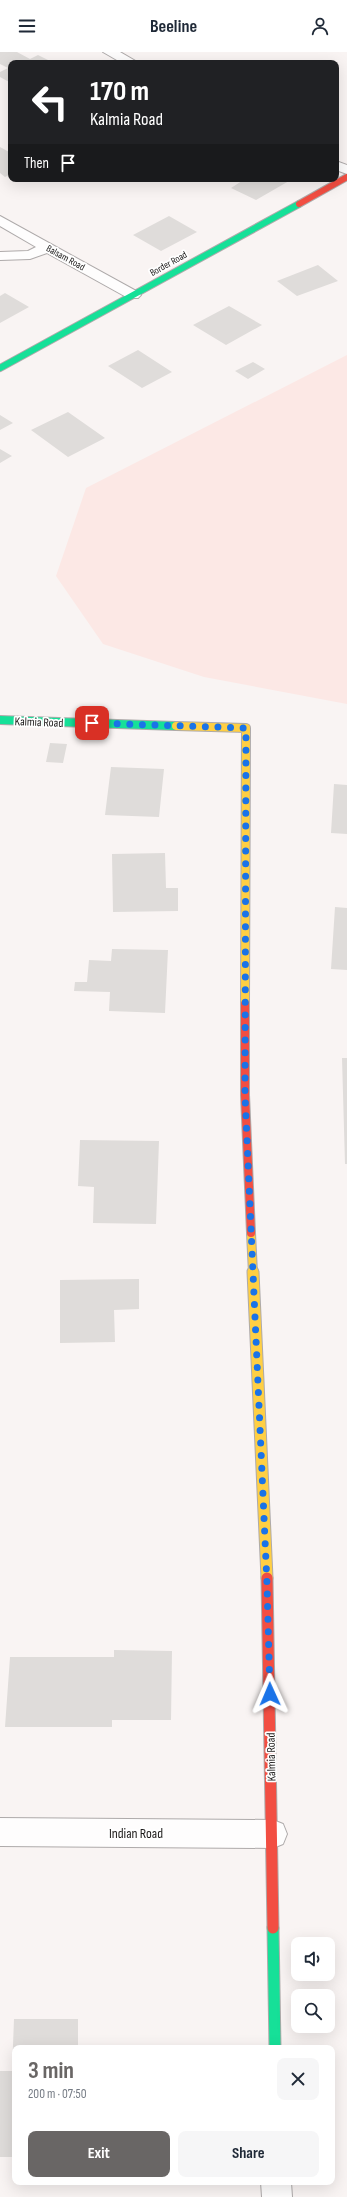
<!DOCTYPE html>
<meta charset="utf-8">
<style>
body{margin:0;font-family:"Sofia Sans Condensed",sans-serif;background:#f6f6f7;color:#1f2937;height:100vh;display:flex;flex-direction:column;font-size:15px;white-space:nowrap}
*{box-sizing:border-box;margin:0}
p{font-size:13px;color:#747a83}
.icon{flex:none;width:22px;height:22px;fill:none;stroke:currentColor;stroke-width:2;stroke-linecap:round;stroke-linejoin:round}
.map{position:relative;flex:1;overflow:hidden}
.side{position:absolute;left:12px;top:1993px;width:323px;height:140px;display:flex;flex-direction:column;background:#fff;border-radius:8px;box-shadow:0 4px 16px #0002}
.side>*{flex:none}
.top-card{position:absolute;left:8px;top:8px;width:331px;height:122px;border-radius:8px;box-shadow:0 4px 16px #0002;background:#202124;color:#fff;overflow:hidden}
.tools{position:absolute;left:291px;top:1885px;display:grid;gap:8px}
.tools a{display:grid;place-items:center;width:44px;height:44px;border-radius:8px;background:#fff;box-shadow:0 4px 16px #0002;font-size:20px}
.pin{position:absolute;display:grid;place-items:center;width:34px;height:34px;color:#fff;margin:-17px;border-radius:8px;box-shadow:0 2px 6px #0006}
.me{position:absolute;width:44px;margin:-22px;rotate:359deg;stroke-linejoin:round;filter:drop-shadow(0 0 3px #0008)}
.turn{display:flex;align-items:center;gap:14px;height:84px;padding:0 16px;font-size:18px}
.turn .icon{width:52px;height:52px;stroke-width:2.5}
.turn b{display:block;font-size:28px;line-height:34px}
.then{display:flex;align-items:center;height:38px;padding:0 16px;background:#0003;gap:8px;font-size:15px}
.round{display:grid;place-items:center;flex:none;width:42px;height:42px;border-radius:8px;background:#f6f6f7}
.head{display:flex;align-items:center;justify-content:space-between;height:68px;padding:0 16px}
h1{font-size:24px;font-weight:700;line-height:30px;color:#696665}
.primary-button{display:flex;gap:8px;margin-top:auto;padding:8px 16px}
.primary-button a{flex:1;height:46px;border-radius:8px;background:#696665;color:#fff;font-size:16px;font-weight:700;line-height:46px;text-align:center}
.primary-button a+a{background:#f6f6f7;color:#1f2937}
header{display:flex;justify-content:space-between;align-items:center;height:52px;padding:0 16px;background:#fff;font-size:18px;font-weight:700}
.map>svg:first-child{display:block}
.green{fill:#fce8e5}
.building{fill:#dfdcda}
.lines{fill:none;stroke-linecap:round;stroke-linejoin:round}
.street-casing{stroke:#aeaaaa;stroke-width:2}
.fast-far2-casing{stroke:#aeaaaa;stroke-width:8}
.fast-far1-casing{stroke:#aeaaaa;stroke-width:10}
.fast-casing{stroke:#aeaaaa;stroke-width:13}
.slow-far1-casing{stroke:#aeaaaa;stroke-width:10}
.slow-casing{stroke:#aeaaaa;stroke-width:13}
.jam-far2-casing{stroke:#aeaaaa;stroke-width:8}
.jam-far1-casing{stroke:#aeaaaa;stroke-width:10}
.jam-casing{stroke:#aeaaaa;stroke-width:13}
.street{fill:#fefdfd;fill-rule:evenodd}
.fast-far2{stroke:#16e098;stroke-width:6}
.fast-far1{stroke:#16e098;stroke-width:8}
.fast{stroke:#16e098;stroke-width:11}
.slow-far1{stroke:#ffcf43;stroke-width:8}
.slow{stroke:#ffcf43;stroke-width:11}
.jam-far2{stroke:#f24e42;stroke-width:6}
.jam-far1{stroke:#f24e42;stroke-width:8}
.jam{stroke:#f24e42;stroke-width:11}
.route{stroke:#1a73e8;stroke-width:7;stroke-dasharray:0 12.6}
.labels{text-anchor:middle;stroke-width:3.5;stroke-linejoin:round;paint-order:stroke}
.far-street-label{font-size:10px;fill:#1c1a19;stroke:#fff}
.street-label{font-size:12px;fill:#1c1a19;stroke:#fff}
.near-street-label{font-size:14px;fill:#1c1a19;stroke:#fff}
</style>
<header><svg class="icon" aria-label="menu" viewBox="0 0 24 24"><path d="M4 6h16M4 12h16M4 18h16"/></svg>Beeline<svg class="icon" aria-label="person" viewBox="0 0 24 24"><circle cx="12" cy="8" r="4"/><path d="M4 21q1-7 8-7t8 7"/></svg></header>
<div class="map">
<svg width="347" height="2145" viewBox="0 0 347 2145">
<rect width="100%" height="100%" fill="#f9f4f3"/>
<path class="green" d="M347,303V652L204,625L103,592L56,524L86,436Z"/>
<path class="building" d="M0,0H17L30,7L38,3L54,11H11V31L0,25V20L8,16L0,12Z
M0,95L11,101V122L5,125L0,121Z
M245,127H285L289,129L256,148L231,136Z
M169,164L197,180L161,199L133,183Z
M318,213L338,229L297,244L277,229Z
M5,241L29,255L0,271V244Z
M229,254L262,273L226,293L193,273Z
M138,298L172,320L142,336L108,314Z
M253,310L265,317L248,327L235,319Z
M68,360L105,386L68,405L31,378Z
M0,363L13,371L0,378Z
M0,397L12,404L0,411Z
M50,691L67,692L63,711L46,710Z
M111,715L164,717L159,765L105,763Z
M334,732L347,733V782L331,781Z
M165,801L166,836H178V859L113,860L112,802Z
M335,855L347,856V918L331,917Z
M112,897L168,898L165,961L109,959L110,940L74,939L75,930H87L89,908L111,909Z
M342,1006H347V1112H345Z
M80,1088L159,1089L156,1172L93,1171L94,1135L78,1134Z
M139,1227V1257L114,1258L115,1290L60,1291V1228Z
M114,1598L172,1599L171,1668H112V1675H5L10,1605H114Z
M14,1967H78V1996H15V2105H0V2019H12Z"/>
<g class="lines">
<g class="street-casing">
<path id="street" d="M103,0H120L139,11H122Z
M336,109L347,113V122L336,118Z
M0,164L138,240L141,243L138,246H128L47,201L30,207L0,208V200L28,199L36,195L0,174Z
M0,1766L273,1768L283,1772L287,1782L283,1792L273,1796L0,1794Z
M261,2130H291L292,2145H262Z"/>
</g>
<g class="fast-far2-casing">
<path id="fast-far2" d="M0,316L299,152"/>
</g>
<g class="fast-far1-casing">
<path id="fast-far1" d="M0,668L176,674"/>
</g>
<g class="fast-casing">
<path id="fast" d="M273,1876L275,1996"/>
</g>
<g class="slow-far1-casing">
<path id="slow-far1" d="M176,674L246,676L245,952
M251,1181L253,1221"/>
</g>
<g class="slow-casing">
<path id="slow" d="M253,1220L267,1526"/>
</g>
<g class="jam-far2-casing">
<path id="jam-far2" d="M299,152L347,125"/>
</g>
<g class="jam-far1-casing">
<path id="jam-far1" d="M245,952V1043L251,1181"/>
</g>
<g class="jam-casing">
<path id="jam" d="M267,1526L273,1876"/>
</g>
<use href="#street" class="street"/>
<use href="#fast-far2" class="fast-far2"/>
<use href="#fast-far1" class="fast-far1"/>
<use href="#fast" class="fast"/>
<use href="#slow-far1" class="slow-far1"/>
<use href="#slow" class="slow"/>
<use href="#jam-far2" class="jam-far2"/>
<use href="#jam-far1" class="jam-far1"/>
<use href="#jam" class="jam"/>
</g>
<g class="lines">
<path class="route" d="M92,671L246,676L245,1043L267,1532L270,1642"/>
</g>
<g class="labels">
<g class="far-street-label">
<text transform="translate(66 205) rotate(29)" y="4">Balsam Road</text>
<text transform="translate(168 211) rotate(-29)" y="4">Border Road</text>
</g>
<g class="street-label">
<text transform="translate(39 670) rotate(2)" y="4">Kalmia Road</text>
<text transform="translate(271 1705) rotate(-91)" y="4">Kalmia Road</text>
</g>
<g class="near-street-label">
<text x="136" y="1786">Indian Road</text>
</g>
</g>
</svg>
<div class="tools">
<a><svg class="icon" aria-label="sound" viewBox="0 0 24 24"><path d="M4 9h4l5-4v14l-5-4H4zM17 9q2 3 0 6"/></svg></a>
<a><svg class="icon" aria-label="search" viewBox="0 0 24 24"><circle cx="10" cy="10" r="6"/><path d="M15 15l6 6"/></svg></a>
</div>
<div class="pin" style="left:92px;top:671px;background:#d93025"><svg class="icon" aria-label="arrive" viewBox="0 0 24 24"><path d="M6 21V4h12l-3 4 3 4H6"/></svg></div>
<svg class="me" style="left:270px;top:1642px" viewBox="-20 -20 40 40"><path d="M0-17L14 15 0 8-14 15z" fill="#1a73e8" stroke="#fff" stroke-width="4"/></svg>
<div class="top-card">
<div class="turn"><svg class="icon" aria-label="left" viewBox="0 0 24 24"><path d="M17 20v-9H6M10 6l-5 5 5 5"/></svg><div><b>170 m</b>Kalmia Road</div></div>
<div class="then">Then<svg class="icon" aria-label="arrive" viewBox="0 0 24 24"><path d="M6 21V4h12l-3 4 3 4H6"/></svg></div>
</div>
<section class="side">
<div class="head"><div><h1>3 min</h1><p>200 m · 07:50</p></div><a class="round"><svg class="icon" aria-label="close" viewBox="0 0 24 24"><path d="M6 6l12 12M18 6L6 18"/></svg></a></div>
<div class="primary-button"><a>Exit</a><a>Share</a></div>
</section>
</div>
